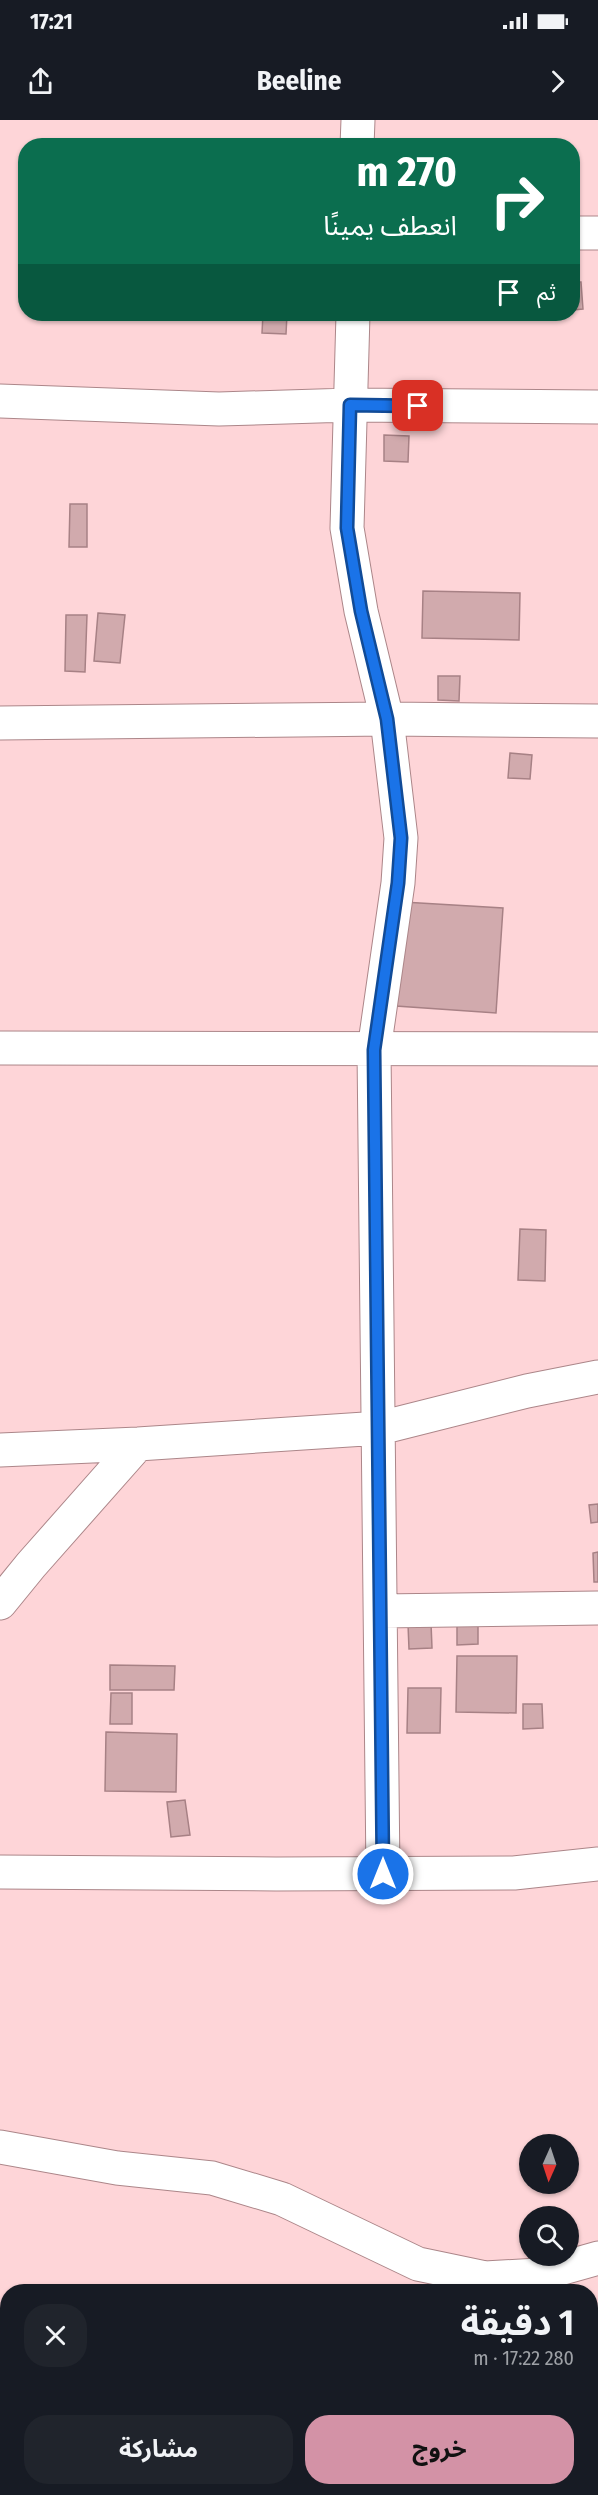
<!DOCTYPE html>
<html lang="ar">
<meta charset="utf-8">
<style>
body{margin:0;font-family:"Fira Sans Condensed","Noto Sans Arabic",sans-serif;background:#20242c;color:#f1f3f6;direction:rtl;height:100vh;display:flex;flex-direction:column;font-size:22px;white-space:nowrap}
*{box-sizing:border-box;margin:0}
p{font-size:20px;color:#9ea1a6}
.icon{flex:none;width:33px;height:33px;fill:none;stroke:currentColor;stroke-width:2;stroke-linecap:round;stroke-linejoin:round}
.map{position:relative;flex:1;overflow:hidden;direction:ltr}
.panel{position:absolute;left:0px;top:2164px;width:598px;height:212px;display:flex;flex-direction:column;background:#171b24;border-radius:24px 24px 0 0;box-shadow:0 2px 4px #0004;direction:rtl}
.panel>*{flex:none}
.banner{position:absolute;left:18px;top:18px;width:562px;height:183px;border-radius:24px;box-shadow:0 2px 4px #0004;direction:rtl;background:#0b6e4f;color:#fff;overflow:hidden}
.needle{width:39px;rotate:183deg}
.controls{position:absolute;left:519px;top:2014px;display:grid;gap:12px}
.controls a{display:grid;place-items:center;width:60px;height:60px;border-radius:50%;background:#171b24;box-shadow:0 2px 4px #0004;font-size:30px}
.pin{position:absolute;display:grid;place-items:center;width:51px;height:51px;color:#fff;margin:-26px;border-radius:12px;box-shadow:0 3px 9px #0006}
.me{position:absolute;width:66px;margin:-33px;rotate:0deg;stroke-linejoin:round;filter:drop-shadow(0 0 4px #0008)}
.turn{display:flex;align-items:center;gap:21px;height:126px;padding:0 24px;font-size:27px}
.turn .icon{width:78px;height:78px;stroke-width:2.5}
.turn b{display:block;font-size:42px;line-height:51px}
.then{display:flex;align-items:center;height:57px;padding:0 24px;background:#0003;gap:12px;font-size:22px}
.round{display:grid;place-items:center;flex:none;width:63px;height:63px;border-radius:24px;background:#20242c}
.head{display:flex;align-items:center;justify-content:space-between;height:102px;padding:0 24px}
h1{font-size:36px;font-weight:700;line-height:45px}
.primary-button{display:flex;gap:12px;margin-top:auto;padding:12px 24px}
.primary-button a{flex:1;height:69px;border-radius:24px;background:#d392a6;color:#111;font-size:24px;font-weight:700;line-height:69px;text-align:center}
.primary-button a+a{background:#20242c;color:#f1f3f6}
.status{display:flex;justify-content:space-between;align-items:center;height:42px;padding:0 30px;background:#171b24;direction:ltr}
.status svg{height:16px;fill:currentColor}
header{display:flex;justify-content:space-between;align-items:center;height:78px;padding:0 24px;background:#171b24;font-size:27px;font-weight:700}
.map>svg:first-child{display:block}
.building{fill:#d1aaad;stroke:#a78185;stroke-width:1.5}
.lines{fill:none;stroke-linecap:round;stroke-linejoin:round}
.street-casing{stroke:#ac8689;stroke-width:35}
.street{stroke:#fff;stroke-width:33}
.route-casing{stroke:#114b97;stroke-width:15}
.route{stroke:#1a73e8;stroke-width:10}
</style>
<div class="status"><b>17:21</b><svg viewBox="0 0 49 12"><path d="M0 12V9h3v3zM5 12V6h3v6zM10 12V3h3v9zM15 12V0h3v12zM26 1h20v11H26zM47 4h2v5h-2z"/></svg></div>
<header><svg class="icon" aria-label="forward" viewBox="0 0 24 24"><path d="M9 5l7 7-7 7"/></svg>Beeline<svg class="icon" aria-label="share" viewBox="0 0 24 24"><path d="M12 15V3M7 8l5-5 5 5M5 13v7h14v-7"/></svg></header>
<div class="map">
<svg width="598" height="2375" viewBox="0 0 598 2375">
<rect width="100%" height="100%" fill="#fed5d8"/>
<path class="building" d="M142,19L173,21L172,26H142Z
M573,162H581L583,189L573,190Z
M263,194H287L286,214L262,213Z
M384,315L409,316L408,342L384,341Z
M70,384H87V427H69Z
M423,471L520,473L519,520L422,518Z
M98,493L125,495L120,543L94,541Z
M66,495H87L85,552L65,551Z
M438,556H460L459,581L438,580Z
M510,633L532,635L530,659L508,658Z
M403,782L503,788L496,893L396,886Z
M520,1109L546,1110L545,1161L518,1160Z
M598,1384V1402L591,1403L589,1385Z
M598,1432V1462H594L593,1433Z
M478,1501V1524L457,1525V1502Z
M431,1503L432,1528L409,1529L408,1504Z
M457,1536H517L516,1593L456,1592Z
M110,1545L175,1546L174,1570H110Z
M408,1568H441L440,1613H407Z
M111,1573H132V1604H110Z
M523,1584H542L543,1608L523,1609Z
M106,1612L177,1614L176,1672L105,1671Z
M185,1680L190,1715L171,1717L167,1682Z"/>
<g class="lines">
<g class="street-casing">
<path id="street" d="M357,26L358,0
M573,113H598
M353,194L347,408L361,491L387,599L401,718L398,763L374,930L383,1754
M0,281L219,289L350,285L598,287
M0,603L387,599L598,601
M0,928L598,929
M0,1330L138,1324L380,1308L527,1271L598,1257
M0,1483L31,1445L138,1324
M381,1491L598,1488
M0,1752L276,1754L514,1753L598,1744
M0,2027L117,2048L212,2058L282,2079L418,2144L485,2158L538,2155L598,2138"/>
</g>
<use href="#street" class="street"/>
</g>
<g class="lines">
<g class="route-casing">
<path id="route" d="M383,1754L374,930L398,763L401,718L387,599L361,491L347,408L350,285L418,286"/>
</g>
<use href="#route" class="route"/>
</g>
</svg>
<div class="controls">
<a><svg class="needle" viewBox="-14 -14 28 28"><path d="M0-13l5 13h-10z" fill="#e53935"/><path d="M0 13l5-13h-10z" fill="#9ea1a6"/></svg></a>
<a><svg class="icon" aria-label="search" viewBox="0 0 24 24"><circle cx="10" cy="10" r="6"/><path d="M15 15l6 6"/></svg></a>
</div>
<div class="pin" style="left:418px;top:286px;background:#d93025"><svg class="icon" aria-label="arrive" viewBox="0 0 24 24"><path d="M6 21V4h12l-3 4 3 4H6"/></svg></div>
<svg class="me" style="left:383px;top:1754px" viewBox="-20 -20 40 40"><circle r="17" fill="#1a73e8" stroke="#fff" stroke-width="3"/><path d="M0-11L8 9 0 5-8 9z" fill="#fff"/></svg>
<div class="banner">
<div class="turn"><svg class="icon" aria-label="right" viewBox="0 0 24 24"><path d="M7 20v-9h11M14 6l5 5-5 5"/></svg><div><b>270 m</b>انعطف يمينًا</div></div>
<div class="then">ثم<svg class="icon" aria-label="arrive" viewBox="0 0 24 24"><path d="M6 21V4h12l-3 4 3 4H6"/></svg></div>
</div>
<section class="panel">
<div class="head"><div><h1>1 دقيقة</h1><p>280 m · 17:22</p></div><a class="round"><svg class="icon" aria-label="close" viewBox="0 0 24 24"><path d="M6 6l12 12M18 6L6 18"/></svg></a></div>
<div class="primary-button"><a>خروج</a><a>مشاركة</a></div>
</section>
</div>
